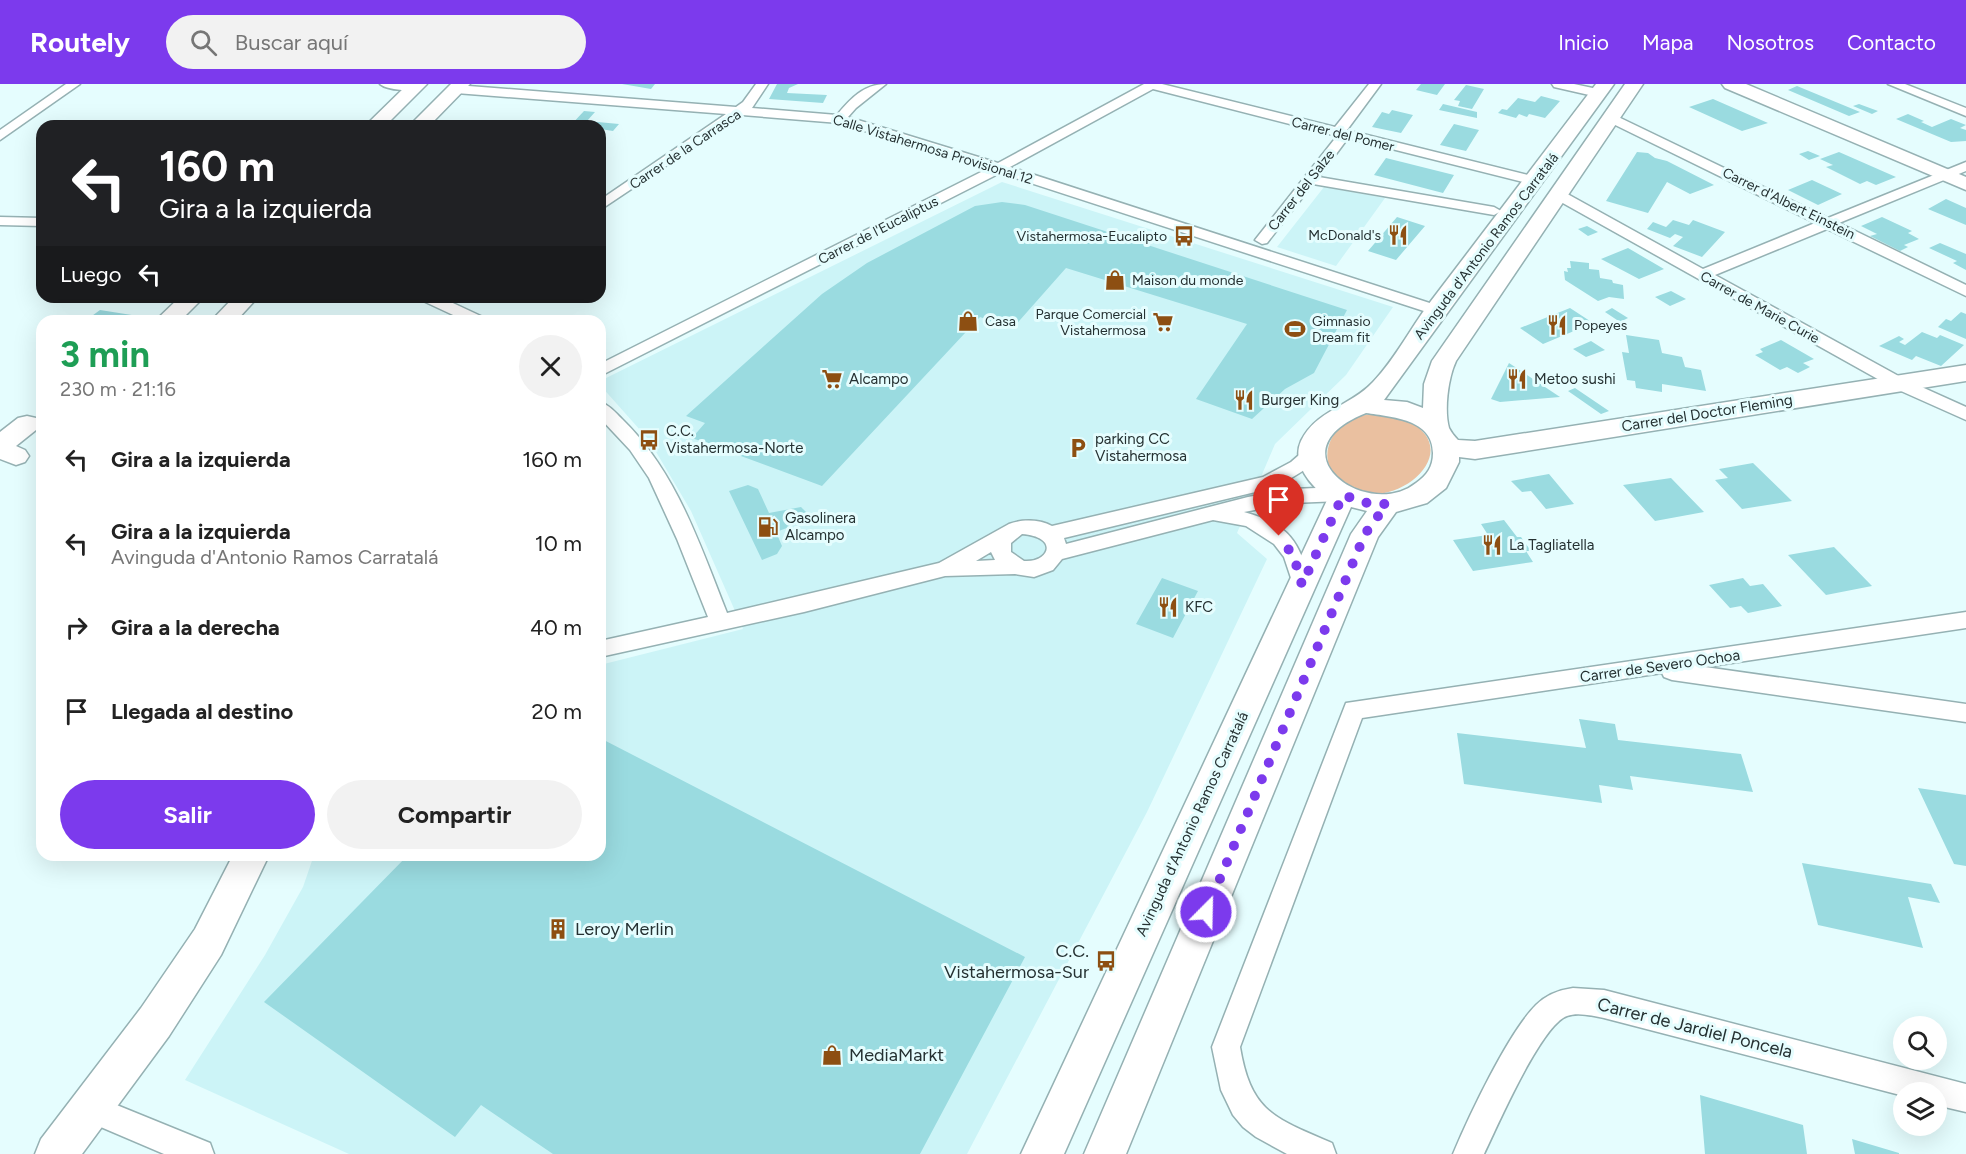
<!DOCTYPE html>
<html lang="es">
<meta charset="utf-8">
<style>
body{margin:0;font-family:Figtree,sans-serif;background:#f2f2f2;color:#222;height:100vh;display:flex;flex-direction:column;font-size:22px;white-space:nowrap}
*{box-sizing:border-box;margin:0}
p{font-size:20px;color:#767676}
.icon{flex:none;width:33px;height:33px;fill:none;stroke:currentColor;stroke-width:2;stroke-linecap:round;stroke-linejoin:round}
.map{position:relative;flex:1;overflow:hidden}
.details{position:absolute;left:36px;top:231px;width:570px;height:546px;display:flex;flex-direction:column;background:#fff;border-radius:18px;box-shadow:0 6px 24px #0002}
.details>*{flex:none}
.top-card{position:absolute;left:36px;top:36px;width:570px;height:183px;border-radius:18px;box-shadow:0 6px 24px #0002;background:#202124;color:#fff;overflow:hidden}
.buttons{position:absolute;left:1893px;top:932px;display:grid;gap:12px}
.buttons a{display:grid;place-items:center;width:54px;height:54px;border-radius:50%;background:#fff;box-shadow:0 6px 24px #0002;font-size:30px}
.pin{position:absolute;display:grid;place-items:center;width:51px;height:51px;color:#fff;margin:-62px -26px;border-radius:50% 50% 50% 0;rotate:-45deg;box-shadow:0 0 6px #0007}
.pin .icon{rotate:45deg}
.me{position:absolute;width:66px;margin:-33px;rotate:23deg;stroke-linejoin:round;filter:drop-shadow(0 0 4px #0008)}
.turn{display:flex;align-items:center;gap:21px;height:126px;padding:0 24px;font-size:27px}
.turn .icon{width:78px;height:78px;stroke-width:2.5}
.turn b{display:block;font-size:42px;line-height:51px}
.then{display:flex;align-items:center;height:57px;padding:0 24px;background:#0003;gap:12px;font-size:22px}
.round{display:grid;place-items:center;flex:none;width:63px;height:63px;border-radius:32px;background:#f2f2f2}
.overview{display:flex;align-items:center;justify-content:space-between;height:102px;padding:0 24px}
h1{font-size:36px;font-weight:700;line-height:45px;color:#1e9e55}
.cta{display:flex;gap:12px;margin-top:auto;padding:12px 24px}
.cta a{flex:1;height:69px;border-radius:36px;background:#7c3aed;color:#fff;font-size:24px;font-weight:700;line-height:69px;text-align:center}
.cta a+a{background:#f2f2f2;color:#222}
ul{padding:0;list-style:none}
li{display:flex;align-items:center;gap:18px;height:84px;padding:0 24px}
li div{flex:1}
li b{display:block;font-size:22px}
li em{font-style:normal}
header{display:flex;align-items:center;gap:36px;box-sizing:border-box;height:84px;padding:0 30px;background:#7c3aed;color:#fff}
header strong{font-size:28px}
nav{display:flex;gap:33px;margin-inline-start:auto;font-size:21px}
.search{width:420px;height:54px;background:#f2f2f2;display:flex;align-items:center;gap:15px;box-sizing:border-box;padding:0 21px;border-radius:33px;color:#767676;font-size:22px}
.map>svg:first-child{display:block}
.built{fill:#ccf4f7}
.green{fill:#eac0a0}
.building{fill:#9adbe0}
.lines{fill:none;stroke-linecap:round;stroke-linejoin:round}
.street-casing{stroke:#95b1b3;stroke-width:3}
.secondary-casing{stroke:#95b1b3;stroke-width:3}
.street{fill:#fff;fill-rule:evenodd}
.secondary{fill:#fff;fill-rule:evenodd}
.route{stroke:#7c3aed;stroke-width:10;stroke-dasharray:0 18}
.labels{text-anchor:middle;stroke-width:6;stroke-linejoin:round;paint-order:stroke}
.far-street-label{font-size:14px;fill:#253132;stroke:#e5fdfe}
.far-poi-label{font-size:14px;fill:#253132;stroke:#e5fdfe;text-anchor:start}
.poi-label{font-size:15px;fill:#253132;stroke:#e5fdfe;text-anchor:start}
.street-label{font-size:15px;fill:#253132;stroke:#e5fdfe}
.near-poi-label{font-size:18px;fill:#253132;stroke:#e5fdfe;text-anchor:start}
.near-street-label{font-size:18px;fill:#253132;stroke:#e5fdfe}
</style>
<header>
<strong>Routely</strong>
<div class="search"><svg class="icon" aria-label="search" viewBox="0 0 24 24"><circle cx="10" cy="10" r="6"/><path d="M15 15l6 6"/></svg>Buscar aquí</div>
<nav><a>Inicio</a><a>Mapa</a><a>Nosotros</a><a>Contacto</a></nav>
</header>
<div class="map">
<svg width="1966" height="1070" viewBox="0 0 1966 1070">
<rect width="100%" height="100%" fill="#e5fdfe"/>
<path class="built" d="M1002,98L1393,223L1346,291L1275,360L1237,449L1267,475L1147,728L967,1070H349L185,996L265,871L303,803L314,771H600V581L743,545L691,427L649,356L600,301V297Z
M1324,103L1385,114L1336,182L1277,163Z"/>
<path class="green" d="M1383,328C1490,354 1390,441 1341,399C1319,380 1325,352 1348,337C1359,331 1371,330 1383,328Z"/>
<path class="building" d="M622,0H655L651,5Z
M777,0H798L789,4L787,9L827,11L823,19L769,15Z
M1421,0H1445L1437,11L1416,6Z
M1466,1L1484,5L1472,25L1458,22L1460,17L1454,16Z
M1797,2L1860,28L1849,32L1788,6Z
M1541,12L1560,17L1545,34L1529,30L1527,33L1519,30L1516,34L1498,29L1502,25L1507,26L1518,14L1535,18Z
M1713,15L1768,39L1742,47L1689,23Z
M1443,20L1477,28V34L1439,26Z
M1859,20L1878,27L1872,30L1853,22Z
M1392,26L1413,31L1401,49L1372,43L1382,28L1389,30Z
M584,27L595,28L587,37L619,40L613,47L600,45V42H570Z
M1908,30L1924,37L1921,38L1932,43L1951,35L1966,41L1960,44L1966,46V57L1951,58L1896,35Z
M1454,40L1479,46L1466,67L1440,61Z
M1808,67L1820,72L1809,76L1799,70Z
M1637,68L1648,69L1655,74L1667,77L1714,101L1690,110L1667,98L1648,129L1606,117Z
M1839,68L1896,93L1876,101L1867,97L1860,100L1826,83L1833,81L1820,75Z
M1386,74L1454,91L1443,109L1374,91Z
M1812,96L1842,110L1818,121L1788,106Z
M1946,115L1966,124V141L1928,125Z
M1002,118L1025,121L1347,226L1314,289L1285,305L1252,335L1196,315L1247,240L1066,184L1012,245L980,233L822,402L692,354L705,339L686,332L822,210L867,179L975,122Z
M1397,133L1425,142L1396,176L1368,167Z
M1882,133L1912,147L1908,149L1919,155L1904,161L1908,163L1900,167L1870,152L1877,150L1861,142Z
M1673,136L1689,141L1693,136L1725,148L1702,173L1673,162L1683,153L1675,150L1670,154L1647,145L1653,138L1666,143Z
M1587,142L1598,148L1588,152L1578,145Z
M1940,159L1966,170V186L1953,179L1957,177L1929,164Z
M1628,164L1664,185L1639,195L1601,175Z
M1570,177L1589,179V185L1599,186L1600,194L1612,196L1613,199L1623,201L1624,215L1609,213L1598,217L1565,196L1564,187L1568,188L1567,184H1571Z
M1671,207L1686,215L1670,222L1655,213Z
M1570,224L1593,239L1543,260L1520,244Z
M1612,224L1628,234L1620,238L1605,228Z
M100,226L138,232L132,237H85Z
M1961,228L1966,230V255L1938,243L1946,235L1951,237Z
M1922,248L1937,254L1940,251L1964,261L1941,282L1916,272L1912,276L1879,262L1899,252L1904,255L1899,258L1905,261Z
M1626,251L1659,256L1662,269L1682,273L1685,283L1701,286L1706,307L1662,300V308L1636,304L1635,297L1627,296L1622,268L1629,269Z
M1781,256L1814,275L1803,279L1810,283L1798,289L1787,283L1780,286L1755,271L1763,268L1760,265Z
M1591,257L1605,266L1586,273L1573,265Z
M1509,279L1560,313L1500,318L1491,315Z
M1575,304L1609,327L1601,330L1568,307Z
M1753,379L1792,417L1742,425L1715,396L1728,394L1719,385Z
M1549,390L1574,420L1546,425L1531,407L1522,408L1511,397Z
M1671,394L1704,428L1655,437L1623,401Z
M748,401L758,405L769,429L801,423L806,428L803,438L776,448L782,462L777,470L762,476L729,407Z
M1504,436L1517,453H1521L1531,467H1526L1533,478L1473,487L1453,456L1488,451L1481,440Z
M1834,463L1872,502L1826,511L1788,471Z
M1162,494L1198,507L1173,554L1136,540Z
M1743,494L1750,502L1763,500L1782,522L1748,529L1741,522L1730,524L1709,501Z
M1579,635L1615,640L1618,656L1741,670L1753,708L1630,692L1633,706L1599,701L1602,719L1464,700L1457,649L1586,664Z
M600,654L1025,873L920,1070H553L481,1021L455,1053L264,918L408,771H600Z
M1918,704L1966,711V782L1954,780Z
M1802,779L1931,800L1940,819L1908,813L1923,864L1818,841Z
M1700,1011L1803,1041L1807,1070H1705Z
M1852,1055L1899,1069V1070H1855Z"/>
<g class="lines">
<g class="street-casing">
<path id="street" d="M66,0H80L0,56V46Z
M380,0H421L422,2C414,9 387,6 380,0Z
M756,0H768L752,24L837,31C850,15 864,0 886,0L856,24L848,33L998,79L1144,0H1162L1335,43L1369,0H1381L1347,46L1540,94L1542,97L1535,101L1348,54L1319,93L1494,123L1501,127L1494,131L1313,100L1267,159L1262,160L1255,156L1337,52L1153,5L1010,83L1442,223L1444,226L1442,229H1430L1000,89L600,292V280L987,85L839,39L742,31L600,126V116L726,30L456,9L450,5L456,1L736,23L743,18Z
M1552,0H1574L1602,6L1604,9L1598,13L1554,3Z
M1888,0H1905L1966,24V32Z
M1610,29L1828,134L1966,78V87L1839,139L1966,201V212L1827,145L1715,191L1904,295L1966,323V336L1892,303L1552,113L1550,110L1552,107H1562L1703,185L1815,139L1605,36L1604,33L1605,30Z
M0,133L42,134V142L0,141Z
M419,213H440L485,234L487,237H466L421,216Z
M600,318C609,321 615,328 622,335C676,387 700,461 727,529L939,479L1009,440C1022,435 1039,435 1052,442L1263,393L1291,378L1306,365H1318L1321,369C1311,385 1292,393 1276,403L1064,454L1066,460L1248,413L1292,405L1341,403L1348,405L1350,410L1348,415L1341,417L1292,419L1244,428C1291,441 1298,457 1312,501L1309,506L1302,509L1295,506L1284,473L1274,460L1246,442L1213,436L1062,475L1053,486L1034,493L1015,490L945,492L804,528L600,573V557L708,533L677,455L649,394L630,366L600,334ZM1022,450C1060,453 1049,479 1024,477L1011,468V459ZM991,468L995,476L976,477Z
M1966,528V544L1705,583L1966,620V638L1672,596L1664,593L1662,589L1362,634L1240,963C1251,1029 1275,1034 1332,1059L1336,1070H1287L1256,1053L1243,1043L1233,1031L1221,1006L1212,963L1346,619Z
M1573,904L1604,906L1966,1000V1028L1936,1021V1008H1904V1012L1604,934C1593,932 1578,928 1567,932C1541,941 1497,1043 1484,1070H1453C1469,1032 1508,949 1536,921C1546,911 1559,906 1573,904Z
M92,1011L210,1059L214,1070H164L82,1035L78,1025L82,1015Z"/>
</g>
<g class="secondary-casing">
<path id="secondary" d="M408,0H427L385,42H365Z
M451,0H470L429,42H409Z
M1596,0H1614L1384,316L1407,318L1423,324L1424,300L1432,277L1625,0H1643L1456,277C1448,294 1444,326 1449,344C1451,348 1455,353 1458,356L1475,357L1966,281V297L1475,375L1459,373V378L1446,404L1427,419L1396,428L1378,453L1126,1070H1084L1351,450L1367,427L1351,423L1064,1070H1021L1328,414C1311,403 1291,379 1301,357C1316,326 1351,322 1373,298C1396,274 1411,243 1431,217C1486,145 1541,72 1596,0ZM1366,329C1392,333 1433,335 1433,369C1433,383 1427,391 1416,399C1367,438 1270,367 1366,329Z
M1722,0H1746L1966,93V106L1725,4Z
M180,213H204L180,237H155Z
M234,213H258L236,237H211Z
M27,332L36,334L40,340L36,346L16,362L25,366L29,372L25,378L16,381L0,375V348L18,334Z
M233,771H269L221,871L169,952L82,1070H35L41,1055L141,924L195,845Z"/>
</g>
<use href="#street" class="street"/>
<use href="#secondary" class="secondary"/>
</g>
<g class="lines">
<path class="route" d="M1206,828L1365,450L1387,420H1370L1343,411L1302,501L1294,473L1279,452"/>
</g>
<defs>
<g id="restaurant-bare" transform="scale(1.62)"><path d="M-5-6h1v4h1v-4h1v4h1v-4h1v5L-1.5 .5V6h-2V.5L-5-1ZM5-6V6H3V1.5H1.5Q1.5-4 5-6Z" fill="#8d4f12" stroke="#e5fdfe" stroke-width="2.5" paint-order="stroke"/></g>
<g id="bus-bare" transform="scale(1.62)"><path d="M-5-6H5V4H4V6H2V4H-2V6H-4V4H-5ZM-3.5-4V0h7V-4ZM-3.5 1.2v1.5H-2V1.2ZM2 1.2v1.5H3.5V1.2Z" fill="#8d4f12" stroke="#e5fdfe" stroke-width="2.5" paint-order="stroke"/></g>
<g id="shop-bare" transform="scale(1.62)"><path d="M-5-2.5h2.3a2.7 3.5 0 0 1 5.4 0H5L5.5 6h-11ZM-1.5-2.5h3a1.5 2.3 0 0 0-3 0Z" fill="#8d4f12" stroke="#e5fdfe" stroke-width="2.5" paint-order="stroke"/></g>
<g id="supermarket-bare" transform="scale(1.62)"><path d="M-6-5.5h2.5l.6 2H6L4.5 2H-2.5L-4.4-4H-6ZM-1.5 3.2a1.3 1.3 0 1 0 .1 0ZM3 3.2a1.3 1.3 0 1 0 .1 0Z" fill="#8d4f12" stroke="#e5fdfe" stroke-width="2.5" paint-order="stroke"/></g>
<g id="stadium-bare" transform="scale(1.62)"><path d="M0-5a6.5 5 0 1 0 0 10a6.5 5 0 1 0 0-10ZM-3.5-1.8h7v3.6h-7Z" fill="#8d4f12" stroke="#e5fdfe" stroke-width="2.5" paint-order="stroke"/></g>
<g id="parking-bare" transform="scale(1.62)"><path d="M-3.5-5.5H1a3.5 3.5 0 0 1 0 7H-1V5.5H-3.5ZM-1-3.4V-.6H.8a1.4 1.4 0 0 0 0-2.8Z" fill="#8d4f12" stroke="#e5fdfe" stroke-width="2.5" paint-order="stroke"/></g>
<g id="fuel-bare" transform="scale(1.62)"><path d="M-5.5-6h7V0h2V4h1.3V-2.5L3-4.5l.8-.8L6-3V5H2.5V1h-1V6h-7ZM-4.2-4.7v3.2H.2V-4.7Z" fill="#8d4f12" stroke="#e5fdfe" stroke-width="2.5" paint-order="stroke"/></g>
<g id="building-bare" transform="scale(1.62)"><path d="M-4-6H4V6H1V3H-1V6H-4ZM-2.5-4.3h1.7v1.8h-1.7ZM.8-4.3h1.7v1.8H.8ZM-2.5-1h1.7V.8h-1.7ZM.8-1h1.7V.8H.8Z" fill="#8d4f12" stroke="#e5fdfe" stroke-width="2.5" paint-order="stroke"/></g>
</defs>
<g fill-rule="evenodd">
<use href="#restaurant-bare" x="1398" y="151"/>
<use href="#bus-bare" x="1184" y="152"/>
<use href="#shop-bare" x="1115" y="196"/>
<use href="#shop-bare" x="968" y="237"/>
<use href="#supermarket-bare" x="1163" y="238"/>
<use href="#restaurant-bare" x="1557" y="241"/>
<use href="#stadium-bare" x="1295" y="245"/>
<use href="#supermarket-bare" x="832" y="295"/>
<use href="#restaurant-bare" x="1517" y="295"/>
<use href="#restaurant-bare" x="1244" y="316"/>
<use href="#bus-bare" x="649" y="356"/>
<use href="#parking-bare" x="1078" y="364"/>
<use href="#fuel-bare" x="768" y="443"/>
<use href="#restaurant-bare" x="1492" y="461"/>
<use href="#restaurant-bare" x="1168" y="523"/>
<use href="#building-bare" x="558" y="845"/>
<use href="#bus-bare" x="1106" y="877"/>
<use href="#shop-bare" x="832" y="971"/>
</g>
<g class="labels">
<g class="far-street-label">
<text transform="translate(1343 50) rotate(14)" y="5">Carrer del Pomer</text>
<text transform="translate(685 65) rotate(-34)" y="5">Carrer de la Carrasca</text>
<text transform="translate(933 65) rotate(17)" y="5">Calle Vistahermosa Provisional 12</text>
<text transform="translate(1301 106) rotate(-52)" y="5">Carrer del Salze</text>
<text transform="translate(1789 119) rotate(26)" y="5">Carrer d'Albert Einstein</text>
<text transform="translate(878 146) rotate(-27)" y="5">Carrer de l'Eucaliptus</text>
<text transform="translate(1486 162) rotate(-53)" y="5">Avinguda d'Antonio Ramos Carratalá</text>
<text transform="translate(1760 223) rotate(29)" y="5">Carrer de Marie Curie</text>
</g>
<g class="far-poi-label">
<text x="1381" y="156" text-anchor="end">McDonald's</text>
<text x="1167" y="157" text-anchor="end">Vistahermosa-Eucalipto</text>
<text x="1132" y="201">Maison du monde</text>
<text x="1146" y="235" text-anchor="end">Parque Comercial<tspan x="1146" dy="16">Vistahermosa</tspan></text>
<text x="985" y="242">Casa</text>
<text x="1312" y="242">Gimnasio<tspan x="1312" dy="16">Dream fit</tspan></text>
<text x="1574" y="246">Popeyes</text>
</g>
<g class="poi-label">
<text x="849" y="300">Alcampo</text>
<text x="1534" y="300">Metoo sushi</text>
<text x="1261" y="321">Burger King</text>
<text x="666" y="352">C.C.<tspan x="666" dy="17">Vistahermosa-Norte</tspan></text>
<text x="1095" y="360">parking CC<tspan x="1095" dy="17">Vistahermosa</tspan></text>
<text x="785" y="439">Gasolinera<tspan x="785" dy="17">Alcampo</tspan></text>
<text x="1509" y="466">La Tagliatella</text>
<text x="1185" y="528">KFC</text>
</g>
<g class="street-label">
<text transform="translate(1707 329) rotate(-9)" y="5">Carrer del Doctor Fleming</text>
<text transform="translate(1660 582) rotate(-8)" y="5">Carrer de Severo Ochoa</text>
<text transform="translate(1192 740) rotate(-65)" y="5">Avinguda d'Antonio Ramos Carratalá</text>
</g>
<g class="near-poi-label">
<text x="575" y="851">Leroy Merlin</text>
<text x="1089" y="873" text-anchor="end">C.C.<tspan x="1089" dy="21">Vistahermosa-Sur</tspan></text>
<text x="849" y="977">MediaMarkt</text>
</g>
<g class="near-street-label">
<text transform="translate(1695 944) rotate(14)" y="6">Carrer de Jardiel Poncela</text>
</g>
</g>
</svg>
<div class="buttons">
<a><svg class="icon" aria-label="search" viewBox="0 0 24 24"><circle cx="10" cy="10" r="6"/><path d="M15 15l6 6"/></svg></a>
<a><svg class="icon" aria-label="layers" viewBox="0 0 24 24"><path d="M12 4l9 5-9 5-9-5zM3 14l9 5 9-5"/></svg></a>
</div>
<div class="pin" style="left:1279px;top:452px;background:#d93025"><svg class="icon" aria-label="arrive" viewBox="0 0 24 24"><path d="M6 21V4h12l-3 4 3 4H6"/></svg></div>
<svg class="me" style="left:1206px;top:828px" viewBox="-20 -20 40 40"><circle r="17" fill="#7c3aed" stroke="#fff" stroke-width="3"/><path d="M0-11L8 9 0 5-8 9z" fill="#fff"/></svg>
<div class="top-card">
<div class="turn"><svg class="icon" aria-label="left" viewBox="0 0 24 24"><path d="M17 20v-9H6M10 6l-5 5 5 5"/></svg><div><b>160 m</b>Gira a la izquierda</div></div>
<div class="then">Luego<svg class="icon" aria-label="left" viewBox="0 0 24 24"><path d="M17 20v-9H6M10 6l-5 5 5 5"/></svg></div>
</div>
<section class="details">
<div class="overview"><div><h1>3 min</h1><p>230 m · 21:16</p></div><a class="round"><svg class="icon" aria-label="close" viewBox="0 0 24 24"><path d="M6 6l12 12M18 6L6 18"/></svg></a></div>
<ul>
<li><svg class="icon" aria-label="left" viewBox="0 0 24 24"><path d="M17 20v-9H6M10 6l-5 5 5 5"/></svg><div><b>Gira a la izquierda</b></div><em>160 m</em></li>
<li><svg class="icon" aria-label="left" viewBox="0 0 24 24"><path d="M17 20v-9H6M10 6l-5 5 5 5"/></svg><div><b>Gira a la izquierda</b><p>Avinguda d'Antonio Ramos Carratalá</p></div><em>10 m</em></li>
<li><svg class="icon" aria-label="right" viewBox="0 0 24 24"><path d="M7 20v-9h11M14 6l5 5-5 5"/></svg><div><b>Gira a la derecha</b></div><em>40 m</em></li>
<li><svg class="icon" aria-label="arrive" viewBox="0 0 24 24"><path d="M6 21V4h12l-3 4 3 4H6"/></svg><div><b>Llegada al destino</b></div><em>20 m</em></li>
</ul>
<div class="cta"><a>Salir</a><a>Compartir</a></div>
</section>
</div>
